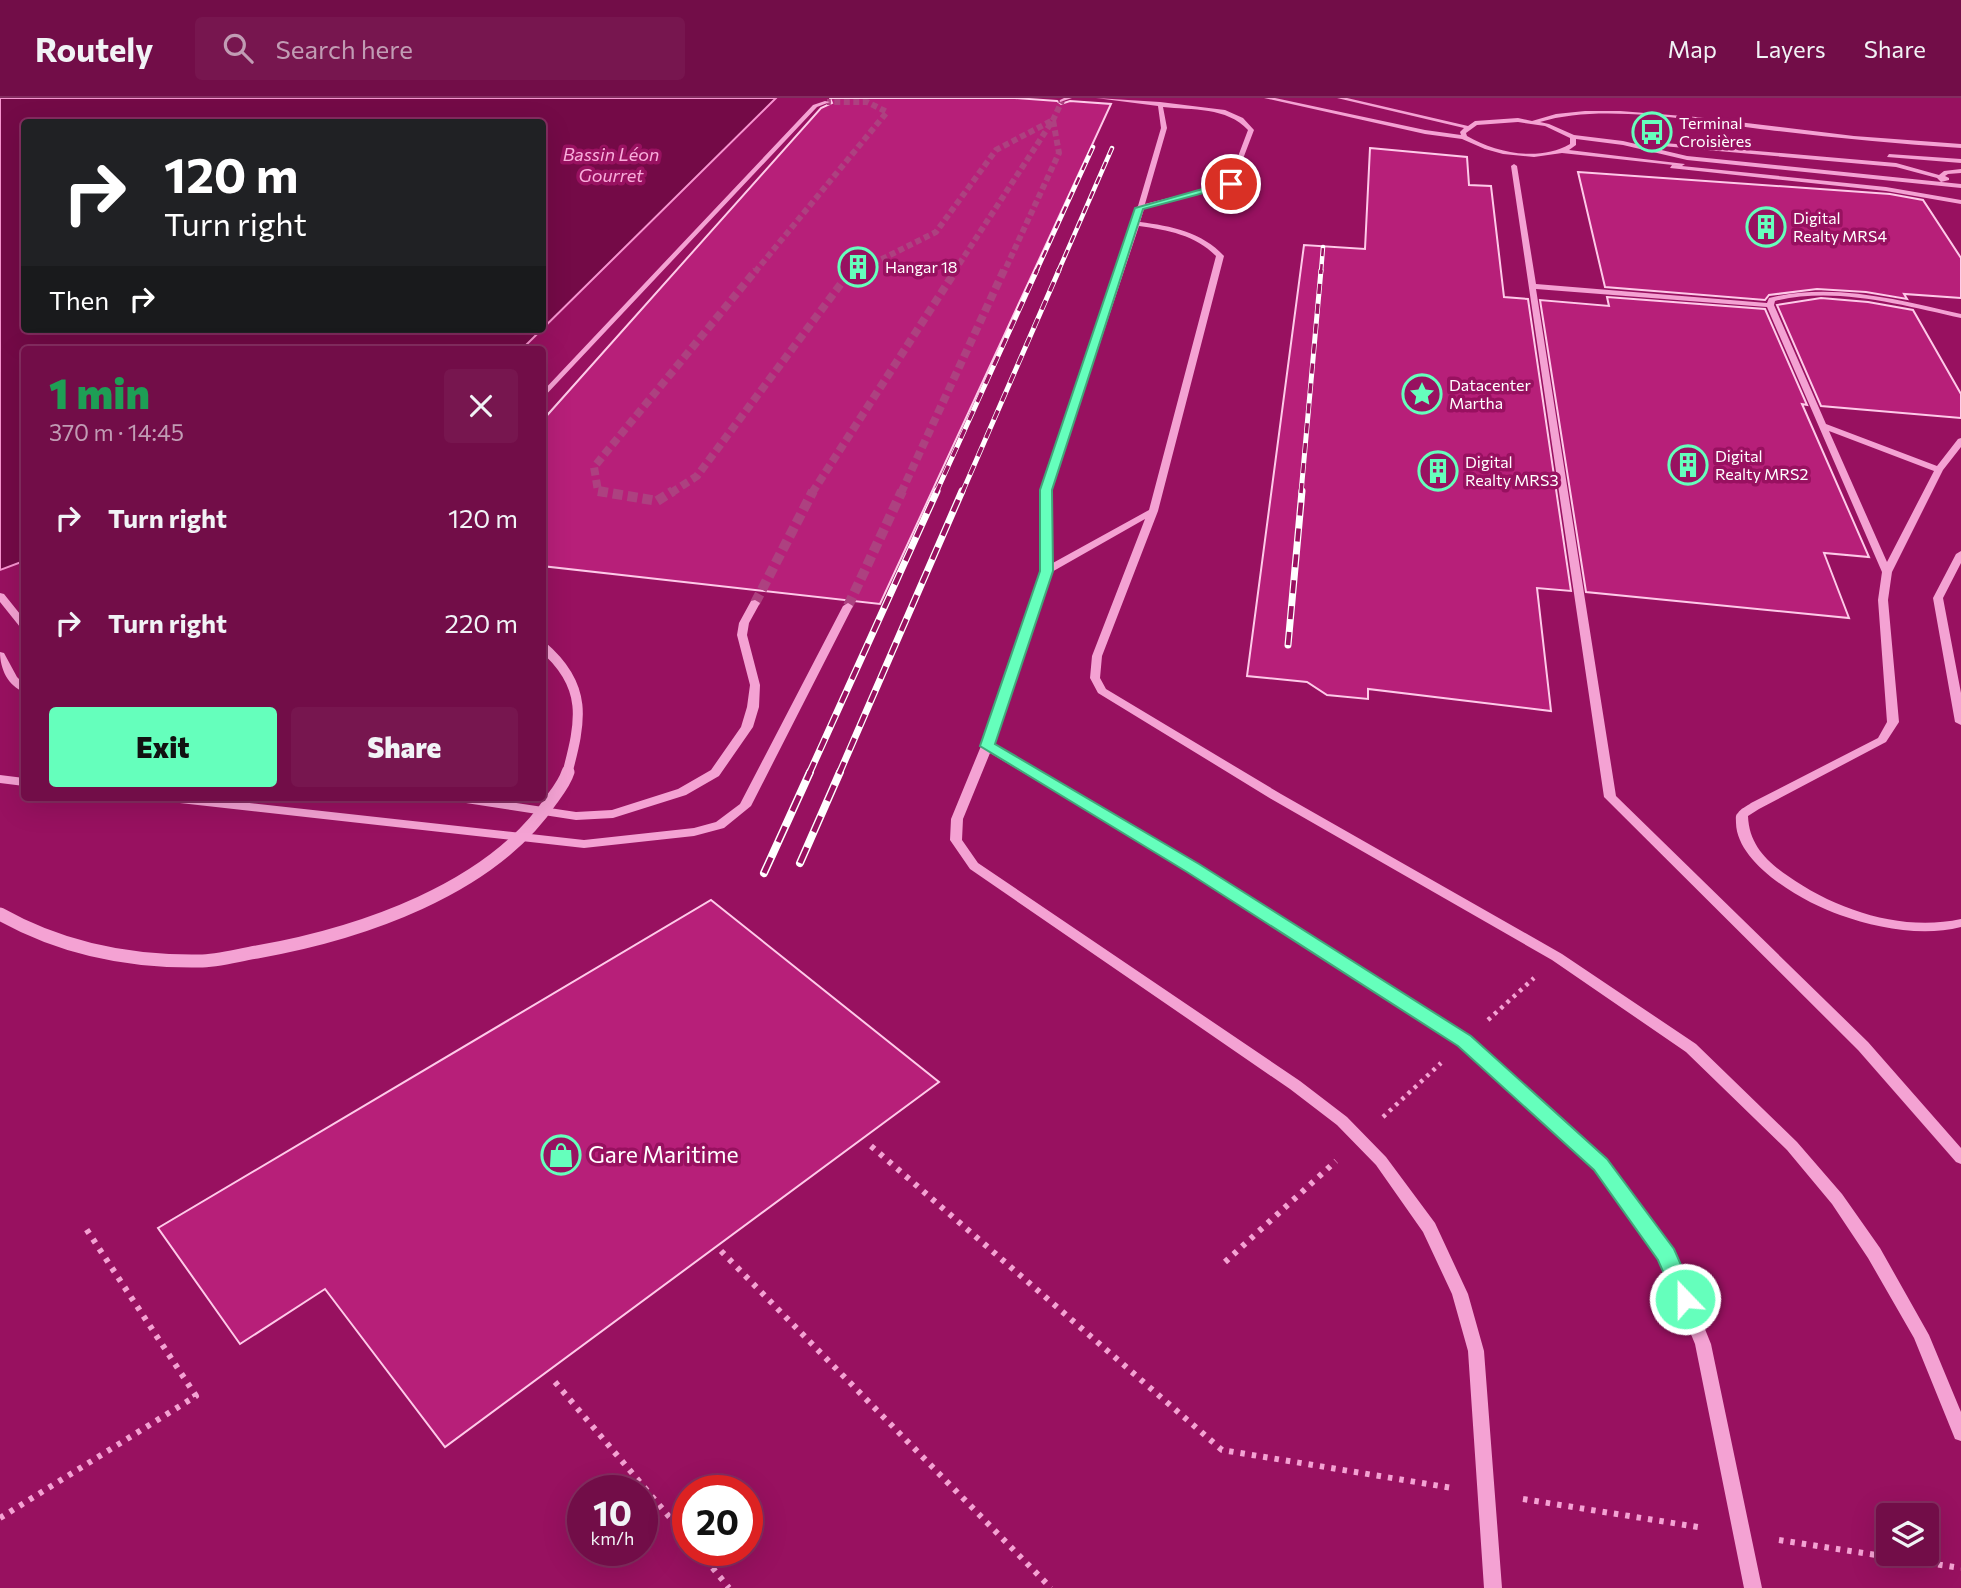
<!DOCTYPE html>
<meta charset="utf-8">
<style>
body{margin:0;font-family:Commissioner,sans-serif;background:#77164f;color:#f1f3f6;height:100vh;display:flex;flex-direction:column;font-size:26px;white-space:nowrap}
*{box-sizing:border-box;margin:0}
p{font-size:23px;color:#c19cb4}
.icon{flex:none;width:38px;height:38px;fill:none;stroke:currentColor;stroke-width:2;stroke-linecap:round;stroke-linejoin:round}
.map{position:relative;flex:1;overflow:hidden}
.details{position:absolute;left:21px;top:248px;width:525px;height:455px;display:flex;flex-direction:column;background:#720d48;border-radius:7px;box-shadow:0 7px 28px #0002,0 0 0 2px #842d60}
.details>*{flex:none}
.guide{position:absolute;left:21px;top:21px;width:525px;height:214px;border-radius:7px;box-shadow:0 7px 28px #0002,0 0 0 2px #842d60;background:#202124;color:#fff;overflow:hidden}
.controls{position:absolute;left:1876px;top:1405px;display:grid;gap:14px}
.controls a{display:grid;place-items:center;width:63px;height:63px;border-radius:7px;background:#720d48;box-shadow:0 7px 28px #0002,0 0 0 2px #842d60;font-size:35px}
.speed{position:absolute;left:567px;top:1377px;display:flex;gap:14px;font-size:35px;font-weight:700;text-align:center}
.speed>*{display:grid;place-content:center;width:91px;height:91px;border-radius:50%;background:#720d48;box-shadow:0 7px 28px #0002,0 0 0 2px #842d60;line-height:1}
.speed small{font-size:18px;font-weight:400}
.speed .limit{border:10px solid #d22;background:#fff;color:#111}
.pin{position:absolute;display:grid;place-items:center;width:60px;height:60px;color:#fff;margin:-30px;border:4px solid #fff;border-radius:50%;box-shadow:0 2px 7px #0007}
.me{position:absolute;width:77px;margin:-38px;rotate:338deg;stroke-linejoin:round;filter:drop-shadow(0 0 5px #0008)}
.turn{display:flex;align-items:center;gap:24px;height:147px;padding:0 28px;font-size:32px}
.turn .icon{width:91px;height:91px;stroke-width:2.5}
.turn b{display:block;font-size:49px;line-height:60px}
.then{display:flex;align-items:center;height:66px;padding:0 28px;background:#0003;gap:14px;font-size:26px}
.round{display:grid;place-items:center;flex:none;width:74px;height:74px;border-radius:7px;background:#77164f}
.overview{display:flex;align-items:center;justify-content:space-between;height:119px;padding:0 28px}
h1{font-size:42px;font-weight:800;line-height:52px;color:#1e9e55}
.primary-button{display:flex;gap:14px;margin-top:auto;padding:14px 28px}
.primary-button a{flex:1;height:80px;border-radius:7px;background:#65ffbc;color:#111;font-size:28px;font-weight:800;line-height:80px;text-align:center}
.primary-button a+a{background:#77164f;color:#f1f3f6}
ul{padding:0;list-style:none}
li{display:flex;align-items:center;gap:21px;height:105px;padding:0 28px}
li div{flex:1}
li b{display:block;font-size:26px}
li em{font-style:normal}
header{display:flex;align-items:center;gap:42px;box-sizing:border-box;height:98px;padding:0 35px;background:#720d48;border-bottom:2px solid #842d60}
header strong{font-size:33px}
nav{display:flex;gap:38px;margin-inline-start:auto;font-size:24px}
.search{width:490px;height:63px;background:#77164f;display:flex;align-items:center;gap:18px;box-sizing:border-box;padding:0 24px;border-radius:7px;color:#c19cb4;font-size:26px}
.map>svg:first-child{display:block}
.water{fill:#740a47;stroke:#f794d0;stroke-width:2;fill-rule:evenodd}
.building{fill:#b71f79;stroke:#fecae9;stroke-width:2}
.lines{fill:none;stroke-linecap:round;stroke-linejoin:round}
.minor-tunnel-far2{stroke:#ad4180;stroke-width:6;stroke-dasharray:6 3.5;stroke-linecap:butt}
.minor-tunnel-far1{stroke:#ad4180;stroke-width:8;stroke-dasharray:8 4.5;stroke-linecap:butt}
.minor-tunnel{stroke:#ad4180;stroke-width:10;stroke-dasharray:10 5;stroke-linecap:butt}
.path-far1{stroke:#f4a2d3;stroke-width:4.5;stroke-dasharray:3.5 5;stroke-linecap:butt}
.path{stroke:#f4a2d3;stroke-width:6;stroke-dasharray:4.5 7;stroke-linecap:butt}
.minor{fill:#f4a2d3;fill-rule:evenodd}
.rail-far3-casing{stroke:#fff;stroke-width:4.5}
.rail-far2-casing{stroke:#fff;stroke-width:5}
.rail-far1-casing{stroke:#fff;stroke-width:7}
.rail-casing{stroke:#fff;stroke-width:8}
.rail-far3{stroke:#981160;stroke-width:2.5;stroke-dasharray:8;stroke-linecap:butt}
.rail-far2{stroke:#981160;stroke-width:3.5;stroke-dasharray:10;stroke-linecap:butt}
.rail-far1{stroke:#981160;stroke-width:4.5;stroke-dasharray:13;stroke-linecap:butt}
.rail{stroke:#981160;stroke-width:5;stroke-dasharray:17;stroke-linecap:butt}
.minor-bridge-far1{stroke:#f4a2d3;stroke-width:10}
.minor-bridge{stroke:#f4a2d3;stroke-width:13}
.route{fill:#65ffbc;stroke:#42a67a;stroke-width:2}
.labels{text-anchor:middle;stroke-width:7;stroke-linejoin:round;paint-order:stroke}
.far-poi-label{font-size:16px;fill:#fff;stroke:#981160;text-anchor:start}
.far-water-label{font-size:18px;font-style:italic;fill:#faaedc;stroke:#981160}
.near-poi-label{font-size:23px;fill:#fff;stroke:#981160;text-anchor:start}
</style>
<header>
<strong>Routely</strong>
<div class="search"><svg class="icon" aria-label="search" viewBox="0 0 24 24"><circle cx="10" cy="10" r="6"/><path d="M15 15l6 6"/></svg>Search here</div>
<nav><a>Map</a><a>Layers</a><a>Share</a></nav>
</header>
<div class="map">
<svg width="1961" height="1490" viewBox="0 0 1961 1490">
<rect width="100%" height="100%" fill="#981160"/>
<path class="water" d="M0,0H776L521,252H24V463L0,472ZM24,24H542V231H24Z"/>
<path class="building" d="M830,0H1015L1057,3L1061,6L1070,3L1111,6L880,506L542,468V323L821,10L832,5Z
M1370,50L1467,59L1469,87L1491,88L1504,199L1528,201L1571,493L1537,490L1551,613L1368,591V601L1327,597L1307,584L1247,578L1304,147L1365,151Z
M1578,74L1890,96L1923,102L1961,160V200L1904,196L1907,201L1866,194L1817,191L1769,197L1765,202L1605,189Z
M1607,199L1765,211L1807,307L1802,306L1869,459L1824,455L1849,520L1586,494L1540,202L1609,208Z
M1821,200L1868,204L1913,212L1961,296V320L1821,308L1777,207Z
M711,802L939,984L445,1349L325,1191L240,1246L158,1130Z"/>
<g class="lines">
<path class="minor-tunnel-far2" d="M755,174L887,14L867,4H827
M856,174L936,134L996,52L1053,22L1059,55L1004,174
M954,174L1053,22L1062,3"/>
<path class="minor-tunnel-far1" d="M607,395L598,393L594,369L756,172
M671,395L697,378L846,179L860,172
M812,395L956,172
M901,395L1004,172"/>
<path class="minor-tunnel" d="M598,393L657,403L673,393
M755,505L813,393
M848,508L902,393"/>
<path class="path-far1" d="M1488,922L1534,880
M1383,1019L1441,965"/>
<path class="path" d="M871,1048L1222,1352L1452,1390
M721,1153L1051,1490
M1225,1164L1336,1063
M555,1284L688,1441
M1523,1401L1704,1430
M0,1420L196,1298L85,1129
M1779,1442L1961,1470
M698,1452L729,1490"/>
<path class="minor" d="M1064,0H1072L1060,4V2Z
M1096,0L1160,4L1225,12L1243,20L1254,32L1233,87L1144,111L1140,124C1171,128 1202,134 1224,158L1158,413L1102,558L1100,580L1106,591L1281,696L1562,856L1696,946L1797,1044L1842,1096L1880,1150L1929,1237L1961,1314V1343L1955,1341L1914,1240L1868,1160L1832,1106L1787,1052L1686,954L1552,862L1273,702L1098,595L1090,580L1092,558L1145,421L1050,475L993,647L1197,767L1470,939L1606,1063L1673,1152L1711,1246L1762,1490H1744L1695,1246L1660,1161L1596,1071L1460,947L1189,773L990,655L963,721L962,742L978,765L1300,983L1347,1019L1386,1059L1435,1125L1468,1196L1484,1253L1502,1490H1484L1468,1253L1452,1196L1423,1134L1376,1067L1337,1027L1290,991L970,771L950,742L951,721L981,648L1041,473V392L1133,126L1136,110L1138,108L1161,30L1158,8ZM1163,9C1192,12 1227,9 1248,32L1228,85L1145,106L1167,30ZM1139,128C1168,132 1195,137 1216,158L1149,412L1051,466V392Z
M1264,0H1275L1425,32L1461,37L1460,34L1464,30L1337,0H1347L1468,28L1475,23L1518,20L1532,23L1556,16L1585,13H1620L1696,19L1854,38L1961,46V50C1897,46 1833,40 1769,32C1702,24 1603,4 1540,24L1549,26L1574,37L1623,43L1687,58L1961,86V90L1687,62L1623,47L1576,41V47L1569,52L1685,66L1682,68L1562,55L1534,59L1503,56L1485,51L1462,41L1425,36ZM1518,24L1545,28L1570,40V46C1539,64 1496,55 1467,38L1466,35L1477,27Z
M825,3L830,4L817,9L542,301V294L813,7Z
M1653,44L1896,65L1939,77L1944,73L1961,71V75L1948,76L1945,78L1949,80V82L1941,84L1937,80L1896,69L1651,47Z
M1889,56L1961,61V65L1887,59Z
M1514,66L1517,68L1536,186L1767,205L1769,200C1833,184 1899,202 1961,216V220C1902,207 1835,188 1775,203L1774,207L1826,326L1937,368L1958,341L1961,340V349L1943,372L1892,474L1888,502L1899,624L1886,644L1759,711L1748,718C1749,746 1766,763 1788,778C1836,812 1902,834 1961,821V829C1922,839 1877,830 1840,817C1805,805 1737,767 1736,725C1736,721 1735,717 1738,715C1740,711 1747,708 1751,705L1878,640L1887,624L1878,502L1882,474L1767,209L1536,191L1616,698L1868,944L1961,1050V1066L1956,1064L1858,952L1604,699L1511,68ZM1829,333L1934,373L1887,464Z
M1672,67L1886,89L1961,102V106L1886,93L1670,70Z
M1961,453V465L1943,500L1961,595V627L1955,624L1933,500L1956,456Z
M0,495L4,496L24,521V530L20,529L0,504Z
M755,502L760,505L749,525L747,537L760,587L759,609L753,629L719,678L686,697L613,720L576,722L453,703L451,700H482L576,714L612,712L678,691L711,672L741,629L747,609L750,587L737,537L739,525L751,503Z
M848,505L853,508L751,708L724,730L694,738L584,750L171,704L165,700H205L584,742L694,730L716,724L740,706L843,508Z
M0,554L4,555L17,579L24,586V594C8,588 0,571 0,554Z
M0,677L24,680V688L0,685Z"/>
<g class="rail-far3-casing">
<path id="rail-far3" d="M1036,174L1093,49
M1058,174L1112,50
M1321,174L1323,149"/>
</g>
<g class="rail-far2-casing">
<path id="rail-far2" d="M936,395L1037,172
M962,395L1059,172
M1301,395L1321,172"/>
</g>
<g class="rail-far1-casing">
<path id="rail-far1" d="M1288,547L1302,393
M809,676L937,393
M839,676L962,393"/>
</g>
<g class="rail-casing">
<path id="rail" d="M800,765L840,674
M764,775L810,674"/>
</g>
<use href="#rail-far3" class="rail-far3"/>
<use href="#rail-far2" class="rail-far2"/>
<use href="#rail-far1" class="rail-far1"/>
<use href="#rail" class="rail"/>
<path class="minor-bridge-far1" d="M542,548C589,588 581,623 567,676"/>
<path class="minor-bridge" d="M0,816C62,851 128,864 199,863C218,863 238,857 257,854C359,836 492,792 552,701C558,693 565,684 568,674"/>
</g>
<path class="route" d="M1231,83L1234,87L1143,111L1052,392L1053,473L995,646L1199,766L1471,938L1607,1061L1674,1151L1696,1201L1693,1208L1685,1211L1678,1208L1658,1162L1594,1072L1458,948L1187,774L980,648L1040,473V392L1135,110Z"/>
<defs>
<g id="bus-ring" transform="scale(2.0125)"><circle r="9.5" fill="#981160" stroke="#65ffbc" stroke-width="1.5"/><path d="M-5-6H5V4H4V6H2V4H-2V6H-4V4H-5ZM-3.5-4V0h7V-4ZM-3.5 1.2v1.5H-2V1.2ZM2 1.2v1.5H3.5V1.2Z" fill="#65ffbc"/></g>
<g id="building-ring" transform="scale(2.0125)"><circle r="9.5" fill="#981160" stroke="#65ffbc" stroke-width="1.5"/><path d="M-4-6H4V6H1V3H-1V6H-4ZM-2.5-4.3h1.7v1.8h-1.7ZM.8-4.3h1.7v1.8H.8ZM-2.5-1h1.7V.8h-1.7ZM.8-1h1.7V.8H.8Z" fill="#65ffbc"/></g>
<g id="sight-ring" transform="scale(2.0125)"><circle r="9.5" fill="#981160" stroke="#65ffbc" stroke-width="1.5"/><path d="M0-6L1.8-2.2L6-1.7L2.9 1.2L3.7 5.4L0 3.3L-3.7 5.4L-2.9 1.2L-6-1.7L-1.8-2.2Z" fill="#65ffbc"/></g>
<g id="shop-ring" transform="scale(2.0125)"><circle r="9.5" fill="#981160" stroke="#65ffbc" stroke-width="1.5"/><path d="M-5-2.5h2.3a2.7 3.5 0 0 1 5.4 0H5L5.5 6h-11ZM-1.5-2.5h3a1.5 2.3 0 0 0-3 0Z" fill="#65ffbc"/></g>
</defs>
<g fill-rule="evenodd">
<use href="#bus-ring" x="1652" y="34"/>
<use href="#building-ring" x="1766" y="129"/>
<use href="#building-ring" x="858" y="169"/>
<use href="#sight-ring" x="1422" y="296"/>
<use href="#building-ring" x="1688" y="367"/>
<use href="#building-ring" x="1438" y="373"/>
<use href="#shop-ring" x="561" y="1057"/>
</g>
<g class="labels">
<g class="far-poi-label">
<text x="1679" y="31">Terminal<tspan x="1679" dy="18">Croisières</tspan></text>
<text x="1793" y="126">Digital<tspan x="1793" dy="18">Realty MRS4</tspan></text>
<text x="885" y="175">Hangar 18</text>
<text x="1449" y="293">Datacenter<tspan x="1449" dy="18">Martha</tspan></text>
<text x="1715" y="364">Digital<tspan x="1715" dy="18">Realty MRS2</tspan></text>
<text x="1465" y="370">Digital<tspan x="1465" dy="18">Realty MRS3</tspan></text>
</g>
<g class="far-water-label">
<text x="611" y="63">Bassin Léon<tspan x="611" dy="21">Gourret</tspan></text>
</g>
<g class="near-poi-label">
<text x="588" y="1065">Gare Maritime</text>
</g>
</g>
</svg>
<div class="controls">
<a><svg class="icon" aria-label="layers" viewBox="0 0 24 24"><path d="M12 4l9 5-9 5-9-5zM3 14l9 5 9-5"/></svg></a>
</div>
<div class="speed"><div>10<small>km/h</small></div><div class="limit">20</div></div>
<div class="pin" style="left:1231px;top:86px;background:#d93025"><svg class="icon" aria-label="arrive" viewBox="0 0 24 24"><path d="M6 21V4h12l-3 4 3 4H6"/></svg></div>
<svg class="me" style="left:1685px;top:1201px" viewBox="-20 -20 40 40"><circle r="17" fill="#65ffbc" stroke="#fff" stroke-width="3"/><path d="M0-11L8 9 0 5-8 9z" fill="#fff"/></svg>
<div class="guide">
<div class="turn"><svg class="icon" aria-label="right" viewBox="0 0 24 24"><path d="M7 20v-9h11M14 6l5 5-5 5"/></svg><div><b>120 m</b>Turn right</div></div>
<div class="then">Then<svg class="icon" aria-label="right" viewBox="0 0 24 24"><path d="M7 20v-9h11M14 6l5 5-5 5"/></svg></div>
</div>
<section class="details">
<div class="overview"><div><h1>1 min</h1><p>370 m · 14:45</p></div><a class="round"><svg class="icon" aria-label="close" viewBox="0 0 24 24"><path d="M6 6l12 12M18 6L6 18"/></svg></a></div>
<ul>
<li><svg class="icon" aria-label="right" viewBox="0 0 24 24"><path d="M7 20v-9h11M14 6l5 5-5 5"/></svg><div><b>Turn right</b></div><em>120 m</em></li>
<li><svg class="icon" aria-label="right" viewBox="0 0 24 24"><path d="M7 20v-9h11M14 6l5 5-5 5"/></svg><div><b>Turn right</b></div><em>220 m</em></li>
</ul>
<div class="primary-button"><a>Exit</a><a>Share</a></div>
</section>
</div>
